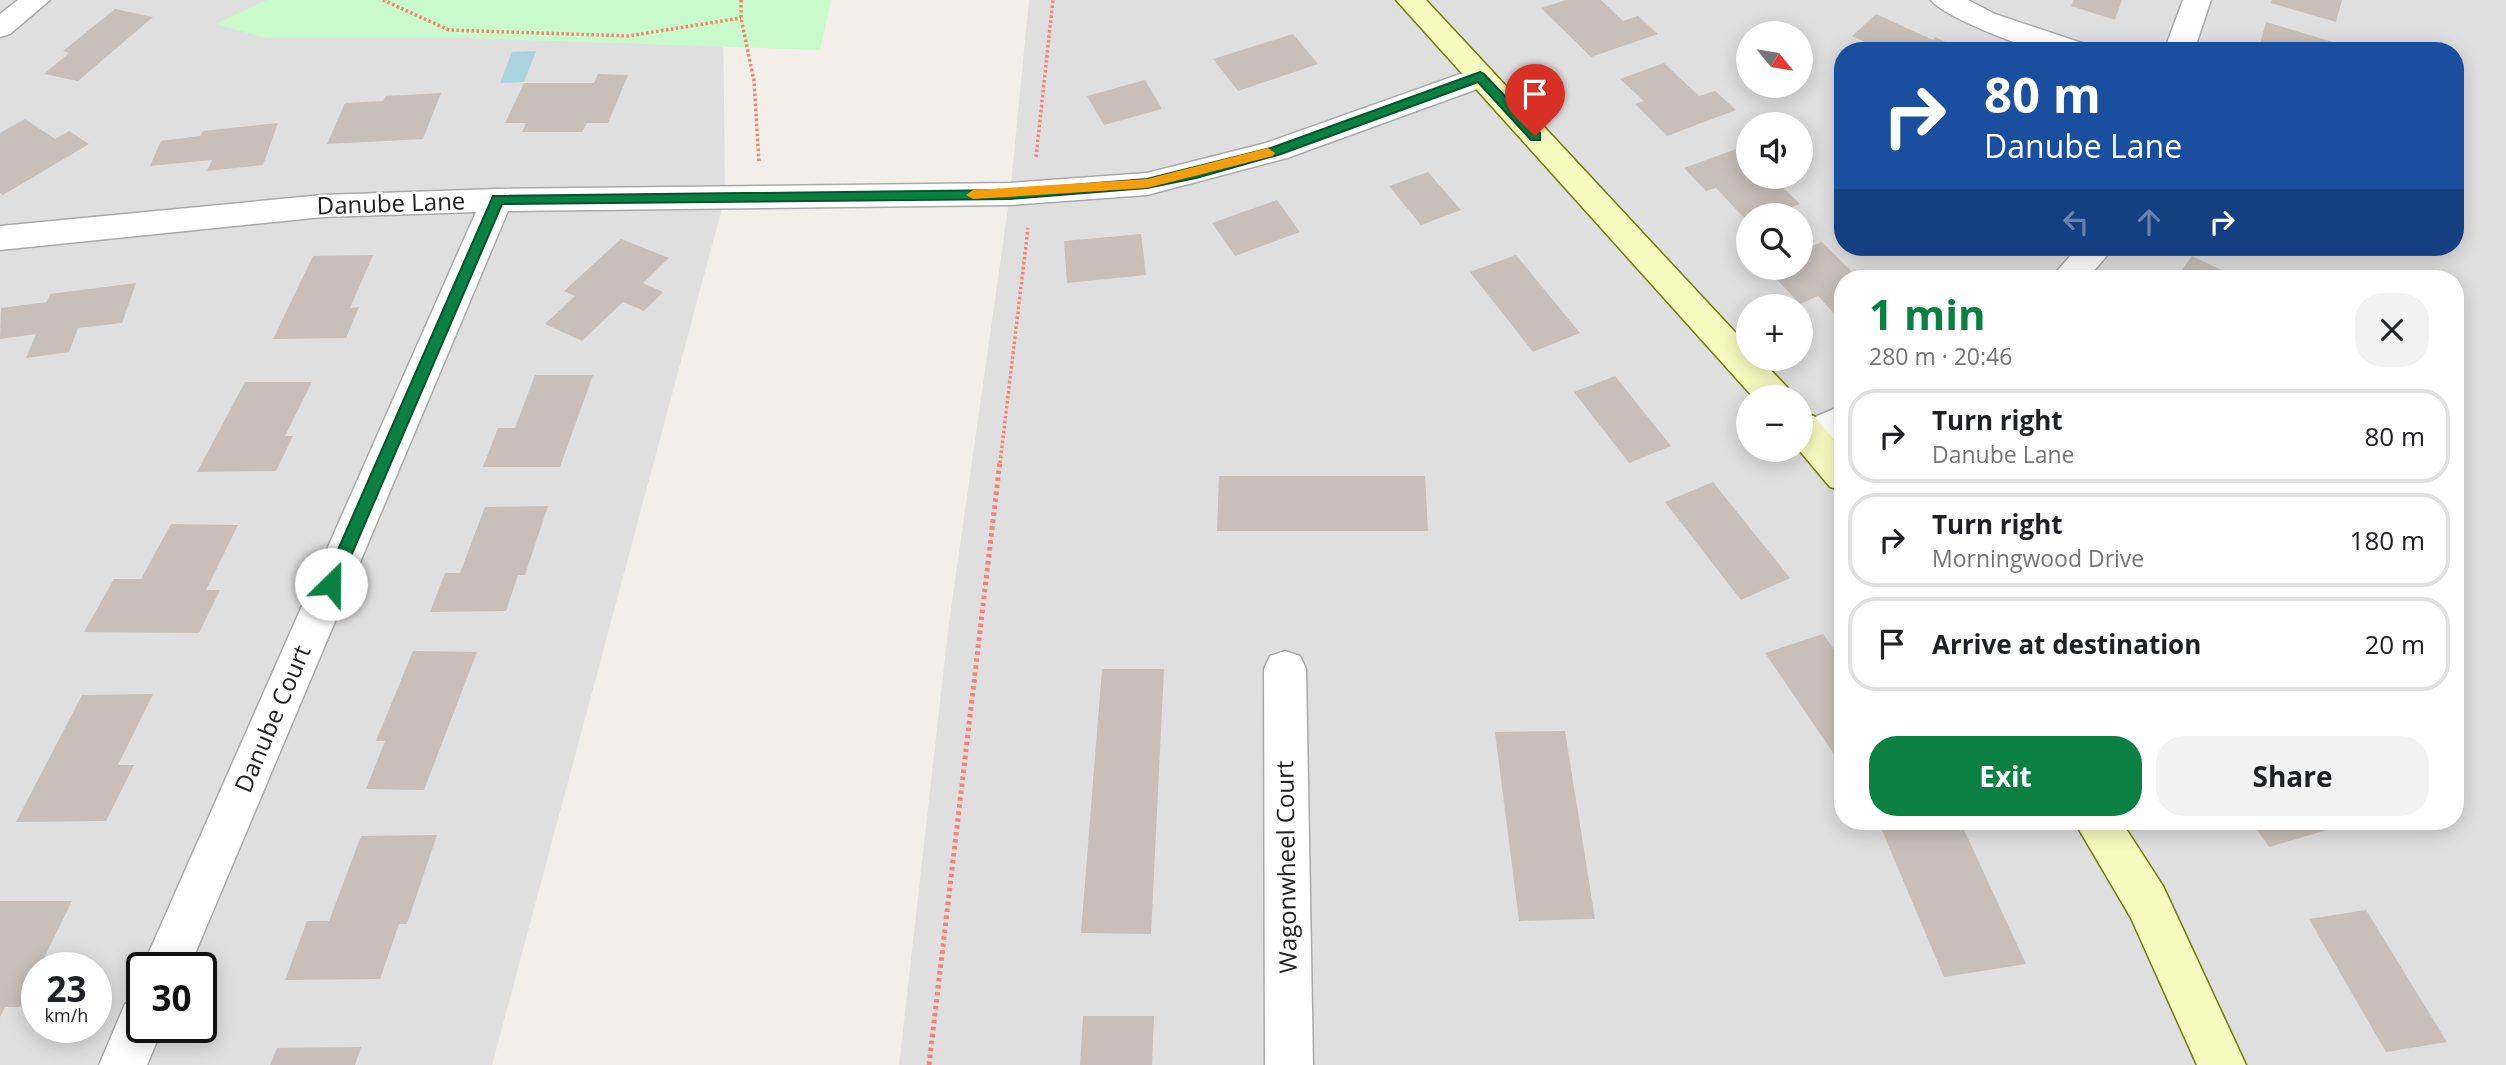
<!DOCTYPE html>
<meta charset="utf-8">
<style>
body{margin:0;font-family:"Open Sans",sans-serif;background:#f2f2f2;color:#202124;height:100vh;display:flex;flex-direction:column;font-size:26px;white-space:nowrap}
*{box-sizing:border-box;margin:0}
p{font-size:23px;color:#757577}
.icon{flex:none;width:38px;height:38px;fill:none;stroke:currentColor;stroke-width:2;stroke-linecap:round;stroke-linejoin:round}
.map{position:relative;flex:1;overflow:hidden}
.side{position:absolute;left:1834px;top:270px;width:630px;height:560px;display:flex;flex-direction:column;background:#fff;border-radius:28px;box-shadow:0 4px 18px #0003}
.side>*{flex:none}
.guide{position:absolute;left:1834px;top:42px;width:630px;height:214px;border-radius:28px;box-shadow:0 4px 18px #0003;background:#1a4fa0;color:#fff;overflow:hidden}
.needle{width:46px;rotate:120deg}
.tools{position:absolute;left:1736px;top:21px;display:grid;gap:14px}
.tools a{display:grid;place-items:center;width:77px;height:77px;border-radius:50%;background:#fff;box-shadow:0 4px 18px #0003;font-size:35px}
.speed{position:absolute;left:21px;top:952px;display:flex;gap:14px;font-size:35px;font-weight:700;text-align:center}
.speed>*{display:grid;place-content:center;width:91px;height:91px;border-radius:50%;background:#fff;box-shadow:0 4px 18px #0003;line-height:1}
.speed small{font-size:18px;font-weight:400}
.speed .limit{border:4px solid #111;border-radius:10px;background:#fff;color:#111}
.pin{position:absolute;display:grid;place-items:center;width:60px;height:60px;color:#fff;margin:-72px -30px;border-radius:50% 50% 50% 0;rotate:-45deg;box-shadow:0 0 7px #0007}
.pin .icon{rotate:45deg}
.me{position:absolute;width:77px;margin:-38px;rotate:23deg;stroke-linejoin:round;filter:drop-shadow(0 0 5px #0008)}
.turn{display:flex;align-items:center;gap:24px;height:147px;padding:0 35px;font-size:32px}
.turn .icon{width:91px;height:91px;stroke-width:2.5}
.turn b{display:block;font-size:49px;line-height:60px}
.lanes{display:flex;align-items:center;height:66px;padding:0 35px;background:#0003;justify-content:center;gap:35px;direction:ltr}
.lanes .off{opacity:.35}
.round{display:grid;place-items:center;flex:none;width:74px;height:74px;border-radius:28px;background:#f2f2f2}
.summary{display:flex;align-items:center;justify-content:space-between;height:119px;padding:0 35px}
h1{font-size:42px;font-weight:700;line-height:52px;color:#0b8043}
.cta{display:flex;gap:14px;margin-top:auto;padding:14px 35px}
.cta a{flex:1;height:80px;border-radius:28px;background:#0b8043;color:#fff;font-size:28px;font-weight:700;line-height:80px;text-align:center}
.cta a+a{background:#f2f2f2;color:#202124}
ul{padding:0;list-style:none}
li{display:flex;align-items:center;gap:21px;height:94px;margin:0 14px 10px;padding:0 21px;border:4px solid #e0e0e0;border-radius:28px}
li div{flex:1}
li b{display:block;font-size:26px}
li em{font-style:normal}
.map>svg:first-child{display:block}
.residential{fill:#e0dfdf;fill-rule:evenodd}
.park{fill:#c8facc}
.water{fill:#aad3df}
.building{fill:#c7bfb8}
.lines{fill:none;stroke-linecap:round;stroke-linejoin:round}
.street-casing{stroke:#a9a9a9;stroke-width:3}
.secondary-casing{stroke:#707d05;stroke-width:3}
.path-far1{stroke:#fa8072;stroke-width:3.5;stroke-dasharray:2.5 2.5;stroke-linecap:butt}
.path{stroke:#fa8072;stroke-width:5;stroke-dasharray:3.5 3.5;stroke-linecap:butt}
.street{fill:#fff;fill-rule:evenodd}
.secondary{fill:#f7fabf;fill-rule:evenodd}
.route{fill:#0b8043;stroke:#07532c;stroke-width:2}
.slow{fill:#f59e0b}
.labels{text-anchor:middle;stroke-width:5;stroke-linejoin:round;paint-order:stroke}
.street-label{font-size:24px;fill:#222;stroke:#fff}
</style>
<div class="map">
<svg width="2506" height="1065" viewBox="0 0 2506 1065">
<rect width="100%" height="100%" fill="#f2efe9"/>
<path class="residential" d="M0,0H723L725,197L492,1065H0ZM37,968H96V1027H37ZM142,968H201V1027H142Z
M1029,0H2506V1065H899L949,623L1010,194ZM1748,33H1801V86H1748ZM1843,51H2455V247H1843ZM1748,124H1801V177H1748ZM1748,215H1801V268H1748ZM1843,278H2455V821H1843ZM1748,306H1801V359H1748ZM1748,397H1801V450H1748Z"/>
<path class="park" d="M267,0H831L820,50L466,38H266L215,24Z"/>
<path class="water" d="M536,51L524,82L500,83L512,52Z"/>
<path class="building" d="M1566,0H1601L1623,21L1638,16L1658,34L1591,57L1541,8Z
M2074,0H2122L2115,20L2071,6Z
M2272,0H2342L2336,22L2271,3Z
M115,9L153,17L78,81L44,74L69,53L63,51Z
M1876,14L1933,40L1935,37L1958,48L1956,51H1883L1852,36Z
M2266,22L2333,42L2331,51H2258Z
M1293,34L1318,64L1238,91L1213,59Z
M1664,63L1699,96L1715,91L1736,110L1667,136L1635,104L1644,101L1620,79Z
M598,74L628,75L608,123H587L582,132H522L526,123H505L524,83H594Z
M1145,80L1162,109L1104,125L1087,96Z
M441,93L423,139L327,144L345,103L383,101L386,96Z
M25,119L55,139L69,131L89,144L3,195L0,193V133Z
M278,123L263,165L207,171L212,160L150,166L161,141L200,136L203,131Z
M1736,149L1748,162V177H1772L1800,204L1770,215H1748V222L1716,188L1706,191L1684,168Z
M1428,172L1461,210L1421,225L1389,186Z
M1277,200L1300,232L1235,256L1212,223Z
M1141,234L1146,275L1067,283L1064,241Z
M621,239L669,258L643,283L663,292L644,311L623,302L582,341L545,324L575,296L564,291Z
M1822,242L1858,278H1843V323L1818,296L1800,304L1766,268H1801V250Z
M2235,247H2265L2263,256Z
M373,255L350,308L359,307L346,338L273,339L313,256Z
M1516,255L1580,333L1533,352L1470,272Z
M2192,256L2238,278H2176Z
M136,283L122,323L78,328L69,352L26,358L36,334L0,339L1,308L47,302L50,294Z
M535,375H593L560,467H483L498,428H515Z
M1615,376L1671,446L1629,463L1574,392Z
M245,382H312L285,436H293L276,471L197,472Z
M1219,476H1425L1428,531H1217Z
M1713,482L1790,578L1741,600L1665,502Z
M548,506L525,575H518L506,611L430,612L445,573H460L485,507Z
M171,524L238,525L206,590H220L199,633L84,632L114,579H141Z
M1823,634L1843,662V758L1838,760L1765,653Z
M413,651L477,652L424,790L366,789L385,741H376Z
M1102,669H1164L1151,934L1081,933Z
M153,694L118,765H134L106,821L16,822L82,695Z
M1565,731L1595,919L1519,921L1495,732Z
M1878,821H1960L2026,964L1944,977Z
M2251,821H2321L2327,830L2269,847Z
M437,835L407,924H399L380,979L285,980L307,921H329L361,836Z
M0,901H72L20,1007H5L0,1017Z
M2366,910L2447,1042L2386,1052L2309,919Z
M1083,1016H1154L1152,1065H1080Z
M361,1047L355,1065H270L277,1048Z"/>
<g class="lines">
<g class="street-casing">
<path id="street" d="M18,0H50L10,34L0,37V14Z
M1931,0H1968L1995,14L2085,44L2090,51C2075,51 2059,53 2045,51C2024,48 1942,16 1931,0Z
M2183,0H2211L2194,51H2164Z
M1480,67L1491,70L1495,77L1491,84L1287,158L1147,195L1010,205L508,211L189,968H142L476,212L323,217L0,250V226L323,195L497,189L1010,183L1147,173L1266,143Z
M2078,247H2114L2088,278H2051Z
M1843,405V436L1809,450L1801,448V423Z
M1285,651L1300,656L1306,669L1313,1065H1265L1264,669L1270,656Z
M142,997V1027H163L147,1065H99L125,1004Z"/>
</g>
<g class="secondary-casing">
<path id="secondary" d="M1396,0H1426L1748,346V359H1760L1787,387L1792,397H1753Z
M1801,412L1814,416L1843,450V491L1830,487L1799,450Z
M2074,821H2121L2163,886L2246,1065H2197L2131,918Z"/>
</g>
<path class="path-far1" d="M383,0L449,30L628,36L741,18
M741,0V18L754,81L759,162
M1036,157L1053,0
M1000,463L1028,228"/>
<path class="path" d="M929,1065L1000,461"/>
<use href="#street" class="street"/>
<use href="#secondary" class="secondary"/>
</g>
<path class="route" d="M1480,72L1484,74L1540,133V140H1531L1478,82L1281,154L1196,178L1147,188L1010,199L502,204L339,584L337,589H326L323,584L493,196L1010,190L1147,179L1271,148Z"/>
<path class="slow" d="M1268,148L1275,153L1273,156L1147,188L973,199L966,195L973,190L1147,179Z"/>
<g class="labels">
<g class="street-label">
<text transform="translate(391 204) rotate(-2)" y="8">Danube Lane</text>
<text transform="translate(273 719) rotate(-67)" y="8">Danube Court</text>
<text transform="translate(1287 867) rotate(-91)" y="8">Wagonwheel Court</text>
</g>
</g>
</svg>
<div class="tools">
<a><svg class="needle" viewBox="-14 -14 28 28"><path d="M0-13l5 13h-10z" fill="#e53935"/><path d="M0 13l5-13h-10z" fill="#757577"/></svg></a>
<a><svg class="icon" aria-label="sound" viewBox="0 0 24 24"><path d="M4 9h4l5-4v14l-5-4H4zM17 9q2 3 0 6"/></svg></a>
<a><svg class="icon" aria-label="search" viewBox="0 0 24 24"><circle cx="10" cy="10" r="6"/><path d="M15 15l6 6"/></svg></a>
<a>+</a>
<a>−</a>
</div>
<div class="speed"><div>23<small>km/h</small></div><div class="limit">30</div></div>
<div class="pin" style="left:1535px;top:136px;background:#d93025"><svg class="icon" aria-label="arrive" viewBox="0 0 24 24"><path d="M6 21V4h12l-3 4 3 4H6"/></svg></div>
<svg class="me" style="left:331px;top:584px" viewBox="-20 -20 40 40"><circle r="19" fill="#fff"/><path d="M0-13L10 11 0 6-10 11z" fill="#0b8043"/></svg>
<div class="guide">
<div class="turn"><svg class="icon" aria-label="right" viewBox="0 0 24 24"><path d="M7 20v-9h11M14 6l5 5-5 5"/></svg><div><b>80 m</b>Danube Lane</div></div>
<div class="lanes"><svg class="icon off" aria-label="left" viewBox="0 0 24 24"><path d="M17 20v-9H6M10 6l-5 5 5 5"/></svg><svg class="icon off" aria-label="ahead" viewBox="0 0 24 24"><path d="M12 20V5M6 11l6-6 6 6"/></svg><svg class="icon" aria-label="right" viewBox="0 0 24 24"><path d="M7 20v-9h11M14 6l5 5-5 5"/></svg></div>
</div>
<section class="side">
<div class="summary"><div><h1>1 min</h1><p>280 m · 20:46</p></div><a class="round"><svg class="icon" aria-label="close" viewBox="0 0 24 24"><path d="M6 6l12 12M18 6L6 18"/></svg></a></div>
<ul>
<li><svg class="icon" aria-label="right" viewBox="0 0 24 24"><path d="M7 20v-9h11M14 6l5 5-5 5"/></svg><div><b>Turn right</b><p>Danube Lane</p></div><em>80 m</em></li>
<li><svg class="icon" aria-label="right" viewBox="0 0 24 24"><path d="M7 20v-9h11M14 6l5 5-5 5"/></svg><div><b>Turn right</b><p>Morningwood Drive</p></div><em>180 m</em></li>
<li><svg class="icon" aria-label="arrive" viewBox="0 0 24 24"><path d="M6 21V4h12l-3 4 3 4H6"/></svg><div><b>Arrive at destination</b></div><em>20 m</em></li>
</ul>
<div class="cta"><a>Exit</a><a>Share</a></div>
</section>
</div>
